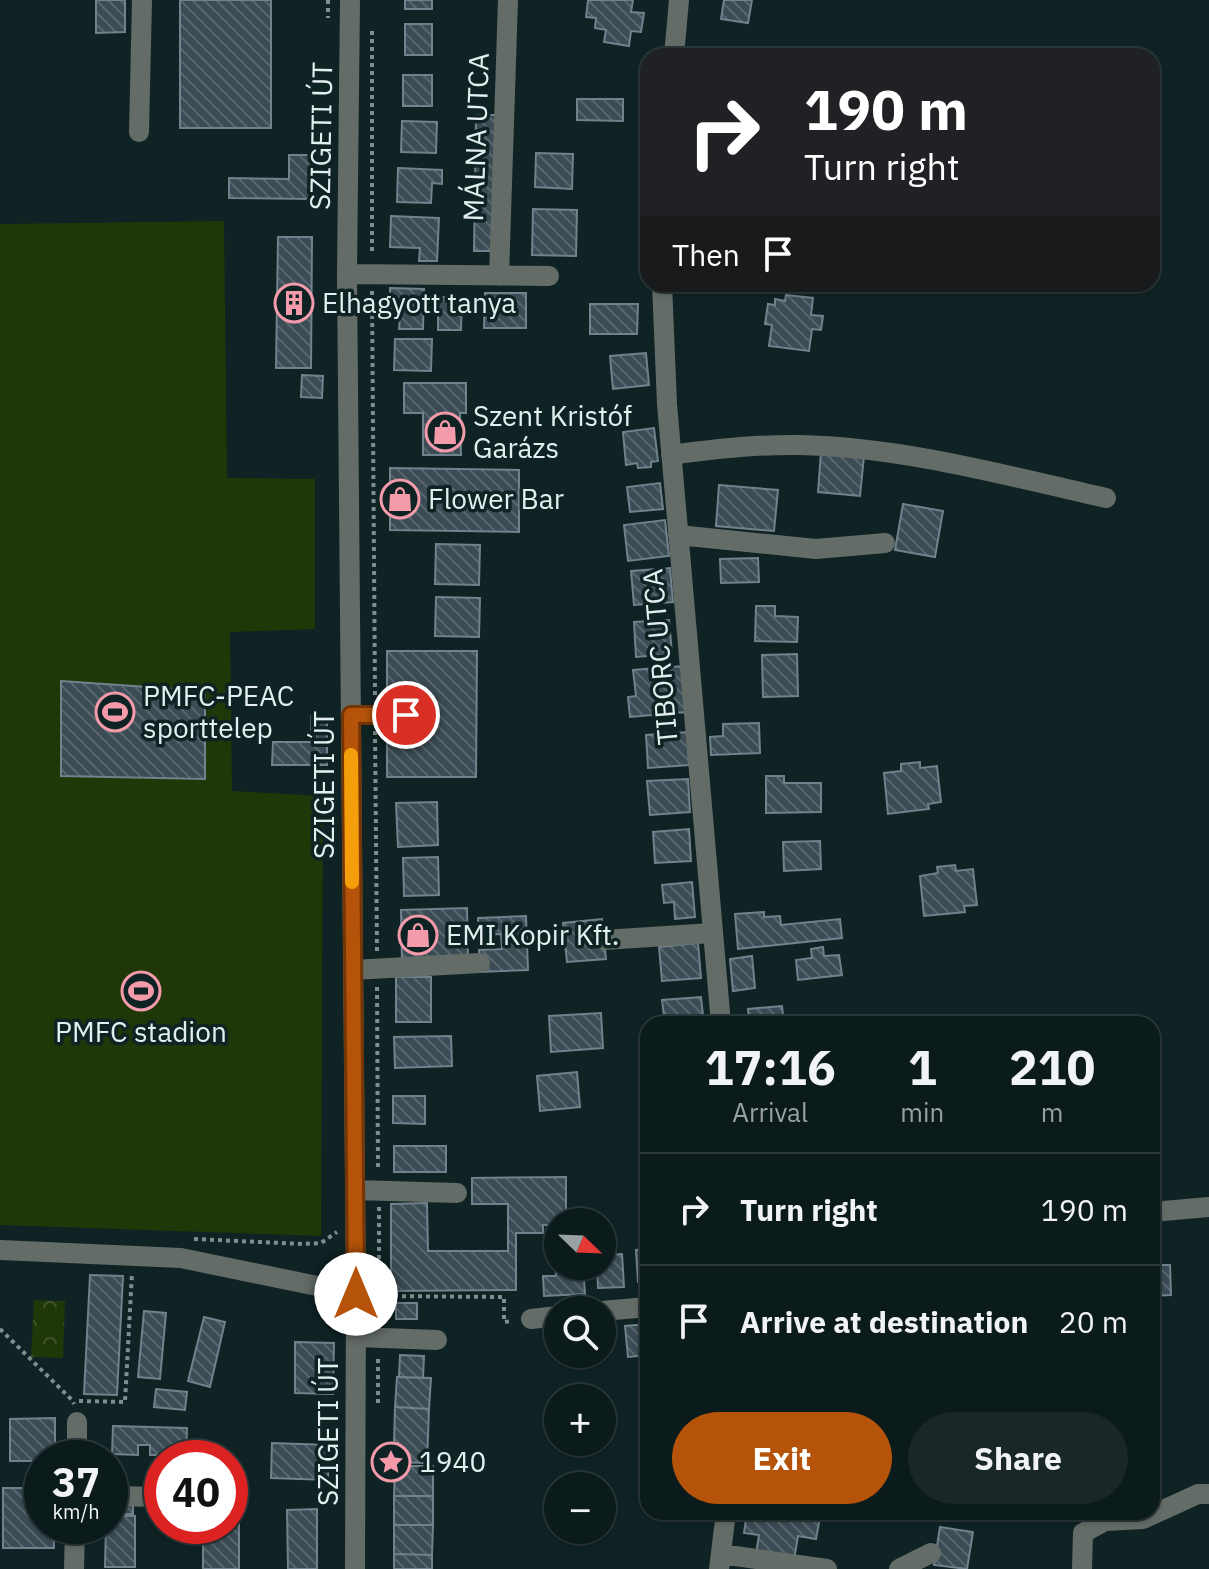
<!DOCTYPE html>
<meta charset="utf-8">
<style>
body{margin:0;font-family:"IBM Plex Sans",sans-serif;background:#192728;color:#f1f3f6;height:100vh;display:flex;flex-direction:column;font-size:30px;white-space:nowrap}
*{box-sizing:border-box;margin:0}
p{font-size:26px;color:#9aa1a3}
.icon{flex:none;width:44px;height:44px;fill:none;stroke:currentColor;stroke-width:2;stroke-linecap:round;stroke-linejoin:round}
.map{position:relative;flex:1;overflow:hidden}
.panel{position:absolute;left:640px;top:1016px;width:520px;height:504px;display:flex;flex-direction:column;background:#0b1a1b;border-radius:24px;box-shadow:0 2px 6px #0004,0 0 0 2px #2b383a}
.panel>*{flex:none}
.guide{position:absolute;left:640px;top:48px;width:520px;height:244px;border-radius:24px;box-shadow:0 2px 6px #0004,0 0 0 2px #2b383a;background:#202124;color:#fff;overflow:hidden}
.needle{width:52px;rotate:113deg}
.fabs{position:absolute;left:544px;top:1208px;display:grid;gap:16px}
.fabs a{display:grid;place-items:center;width:72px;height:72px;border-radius:50%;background:#0b1a1b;box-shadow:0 2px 6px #0004,0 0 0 2px #2b383a;font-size:40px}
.speed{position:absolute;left:24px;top:1440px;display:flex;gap:16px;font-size:40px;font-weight:700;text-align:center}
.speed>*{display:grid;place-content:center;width:104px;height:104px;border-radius:50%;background:#0b1a1b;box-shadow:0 2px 6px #0004,0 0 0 2px #2b383a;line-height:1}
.speed small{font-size:20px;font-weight:400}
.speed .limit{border:12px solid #d22;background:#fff;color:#111}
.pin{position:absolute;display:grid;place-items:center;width:68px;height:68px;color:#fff;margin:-34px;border:4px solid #fff;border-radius:50%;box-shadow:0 2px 8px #0007}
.me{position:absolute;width:88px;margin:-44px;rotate:0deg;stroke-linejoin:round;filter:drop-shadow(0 0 6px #0008)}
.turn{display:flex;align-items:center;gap:28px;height:168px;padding:0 32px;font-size:36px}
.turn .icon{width:104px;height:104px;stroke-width:2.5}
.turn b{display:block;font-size:56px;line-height:68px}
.then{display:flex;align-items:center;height:76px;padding:0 32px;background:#0003;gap:16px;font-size:30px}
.eta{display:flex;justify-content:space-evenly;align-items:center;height:136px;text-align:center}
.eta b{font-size:48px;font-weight:700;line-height:56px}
.action{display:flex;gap:16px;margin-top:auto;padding:16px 32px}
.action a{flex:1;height:92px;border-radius:48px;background:#b45309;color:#fff;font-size:32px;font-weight:700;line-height:92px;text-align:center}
.action a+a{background:#192728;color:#f1f3f6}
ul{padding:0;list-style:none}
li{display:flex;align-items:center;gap:24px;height:112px;padding:0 32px;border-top:2px solid #2b383a}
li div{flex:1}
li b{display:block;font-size:30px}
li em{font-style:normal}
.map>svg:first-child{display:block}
.park{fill:url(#park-crowns)}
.pitch{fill:#203708}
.building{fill:url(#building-back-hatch);stroke:#71828c;stroke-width:2}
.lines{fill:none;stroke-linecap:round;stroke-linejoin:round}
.path{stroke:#7f8f8f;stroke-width:4;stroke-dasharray:4 4;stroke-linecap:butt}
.minor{stroke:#646c68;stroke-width:20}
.route-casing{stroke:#753606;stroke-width:20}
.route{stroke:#b45309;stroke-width:14}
.slow{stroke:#f59e0b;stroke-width:14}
.labels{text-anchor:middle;stroke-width:7;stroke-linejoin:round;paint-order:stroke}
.street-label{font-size:28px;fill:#e3efef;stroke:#0f2324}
.poi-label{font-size:28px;fill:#e3efef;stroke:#0f2324;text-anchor:start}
</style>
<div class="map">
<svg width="1209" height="1569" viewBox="0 0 1209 1569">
<defs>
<pattern id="park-crowns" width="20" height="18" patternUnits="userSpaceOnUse" patternTransform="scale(2)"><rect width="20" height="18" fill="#203708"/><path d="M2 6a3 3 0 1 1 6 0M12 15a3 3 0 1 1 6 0" fill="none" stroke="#40542c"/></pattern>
<pattern id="building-back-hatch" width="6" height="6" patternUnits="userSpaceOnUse" patternTransform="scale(2)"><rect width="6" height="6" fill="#3c4c55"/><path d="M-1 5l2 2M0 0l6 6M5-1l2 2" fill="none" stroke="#58666e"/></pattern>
</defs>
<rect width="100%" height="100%" fill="#0f2324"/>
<path class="park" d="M34,1300L65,1301L63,1358L31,1357Z"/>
<path class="pitch" d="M224,221L227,478L315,479V629L230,632L232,791L323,796L321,1236L0,1225V224Z"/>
<path class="building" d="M96,0H125V32L96,33Z
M180,0H271V128H180Z
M405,0H432V9H405Z
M588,0H633L631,12L644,13L641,32L631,31L629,46L604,42L606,30L595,28L596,18L586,17Z
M724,0H752L748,23L721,19Z
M405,24H432V55H405Z
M811,47L855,56H809Z
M403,75H432V106H403Z
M577,99H623V121L577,120Z
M476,115H496L494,251H474Z
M402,121L437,122L436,153L401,152Z
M536,153L573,154L572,189L535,187Z
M289,155H313V199L229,198V178L289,179Z
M398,168L442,170V184L432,183L431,203L397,202Z
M533,209L577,210L576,256L532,255Z
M391,216L439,218L437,261H419L420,248L390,247Z
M278,237H312L311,368H276Z
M390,288L424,289L423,329H399L400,318L390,317Z
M485,293H526V328H484Z
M786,295L813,298L811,315L823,316L821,330L812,329L809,351L769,346L772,325L765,324L768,304L775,305V299L785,301Z
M438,297L462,298L461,330H438Z
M590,304H638L637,334H590Z
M395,339H432L431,371L394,370Z
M646,353L649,385L613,389L610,356Z
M302,375L323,376L322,398L301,397Z
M404,383H466V413H460L461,455H423V413H404Z
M654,428L658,461L651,462V467L638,468L637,463L626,465L623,432Z
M821,452L864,456L860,496L818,492Z
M390,468L519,470V532L390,530Z
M660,483L663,509L630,512L627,487Z
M719,485L778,490L774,531L716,526Z
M903,504L943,511L935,557L895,550Z
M665,520L669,556L628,561L624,525Z
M436,544L480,545L479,585L435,584Z
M758,558L759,582L721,583L720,559Z
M670,568L673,602L634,605L631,571Z
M436,597L480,598L479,637L435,636Z
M756,606H775V616L798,617L797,642L755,641Z
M669,620L672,654L636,657L634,622Z
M387,651H477L476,777H387Z
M797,654L798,696L763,697L762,655Z
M683,666L686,712L630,717L628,697L636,696L633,670Z
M61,681L205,691V779L61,776Z
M311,716H327V765H272L273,742H311Z
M759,723L760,753L711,755L710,737L723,736V724Z
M687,732L689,765L648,768L646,735Z
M920,762V768L937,766L941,802L928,804L929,809L888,814L884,773L901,771V764Z
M766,776H784V783H821V812L766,813Z
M688,779L690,812L650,815L647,781Z
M437,802L438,845L398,847L396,803Z
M689,829L691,861L655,863L653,832Z
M820,841L821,869L784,871L783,842Z
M438,857L439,895L404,896L403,858Z
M955,865L956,871L973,869L977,905L964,906L965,912L924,916L920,876L938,873L937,867Z
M692,882L695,917L675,919L674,902L664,903L662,885Z
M467,908L468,959L402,961L401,910Z
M764,912V917L780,916L781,925L840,919L842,938L738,949L735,914Z
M526,916L528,970L480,972L479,950L502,949L501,934L479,935L478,918Z
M602,919L606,959L567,962L563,923Z
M698,943L701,978L662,981L659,947Z
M823,947L824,956L839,955L842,975L798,980L796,960L812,958L811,949Z
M752,956L755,988L733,991L730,959Z
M396,977H431V1022H396Z
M701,997L704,1024H665L662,1000Z
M782,1006L784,1024H749L748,1009Z
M601,1013L603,1048L551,1052L549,1016Z
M451,1036L452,1066L395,1068L394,1037Z
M577,1072L580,1107L540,1111L537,1076Z
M393,1096H425V1124L393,1123Z
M394,1146H446V1172H394Z
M566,1177V1222H558V1225H543V1233H516V1290L391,1291V1204L427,1203L428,1251H508V1204H472V1178Z
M1152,1230H1160L1161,1265H1170L1171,1295L1152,1296Z
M648,1249V1282H638L636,1250Z
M622,1254L624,1287L598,1288L597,1266H602V1255Z
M555,1255H558V1266H583L585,1294L544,1296L543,1276H556Z
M90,1275L123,1276L117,1395L84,1394Z
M396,1303H417V1319H396Z
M144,1311L166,1313L160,1379L138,1377Z
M204,1317L225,1322L210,1387L188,1381Z
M602,1321H608L611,1352L602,1353Z
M648,1324V1355L628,1357L625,1326Z
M295,1342L334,1343L333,1394L295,1393Z
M400,1355L424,1356L423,1378L399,1377Z
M397,1377L431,1378L429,1409L395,1407Z
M156,1389L187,1392L185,1410L154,1407Z
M395,1407L429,1409L427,1463L394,1462V1452H397L398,1443H394Z
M55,1418V1458H42V1461H10V1419Z
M113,1426L187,1428L186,1455H150V1445H138V1455L112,1454Z
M272,1443L329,1445L328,1480L271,1478Z
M395,1466H433V1496H394Z
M3,1488H42V1526H54V1548H3Z
M230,1491H239L238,1511L230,1510Z
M394,1496H433V1525H394Z
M110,1499L133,1500V1514H110Z
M317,1509V1569H288L287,1510Z
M667,1512H709V1517L667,1515Z
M747,1512H821L816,1539L798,1536L794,1560L756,1554L759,1535L744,1533Z
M110,1516H135V1567H105L106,1526H110Z
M230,1523H239V1569H203V1526H230Z
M394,1525H433L432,1555L394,1554Z
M940,1527L973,1532L967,1569L934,1565Z
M394,1554L432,1555V1569H394Z"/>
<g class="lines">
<path class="path" d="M328,0V18
M372,31V255
M372,291L375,695
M375,731L377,951
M377,987L378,1171
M379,1207V1319
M194,1239L303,1244L321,1243L337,1232
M378,1296L504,1297V1322L512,1321
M0,1329L73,1401L74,1404
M79,1401L125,1402L132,1273
M378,1403V1355"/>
<path class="minor" d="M350,0L347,274L356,1294L355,1569
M674,56L679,0
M139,132L142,0
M347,274L549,276
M499,276L508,0
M662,284L667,404L721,1024
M671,455C714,449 756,444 799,445C902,447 1005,475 1106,498
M678,535L816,549L885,543
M351,715H406
M604,940L712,933
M353,970L480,963
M355,1190L457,1193
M1152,1212L1209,1207
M0,1250L181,1258L356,1294
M602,1311L648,1307
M531,1319L558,1316
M356,1337L437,1340
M77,1458V1422
M110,1496L162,1497
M721,1554L827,1569
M74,1569L75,1526
M719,1569L726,1512
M899,1569L931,1553
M1082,1569L1083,1533L1105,1521L1143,1519L1198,1494H1209"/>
</g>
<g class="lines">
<g class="route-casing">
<path id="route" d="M356,1294L351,715H406"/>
</g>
<use href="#route" class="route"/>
<path class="slow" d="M351,755L352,882"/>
</g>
<defs>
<g id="building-ring" transform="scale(2)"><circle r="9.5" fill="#0f2324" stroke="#f39aab" stroke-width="1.5"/><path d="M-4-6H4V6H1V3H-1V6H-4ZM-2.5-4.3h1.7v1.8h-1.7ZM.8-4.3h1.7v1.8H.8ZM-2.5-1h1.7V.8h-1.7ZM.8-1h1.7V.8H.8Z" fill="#f39aab"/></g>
<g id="shop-ring" transform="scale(2)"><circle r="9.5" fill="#0f2324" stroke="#f39aab" stroke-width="1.5"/><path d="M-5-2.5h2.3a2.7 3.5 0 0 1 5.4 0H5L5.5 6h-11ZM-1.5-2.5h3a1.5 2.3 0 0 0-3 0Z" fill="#f39aab"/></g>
<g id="stadium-ring" transform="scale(2)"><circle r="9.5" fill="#0f2324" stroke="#f39aab" stroke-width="1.5"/><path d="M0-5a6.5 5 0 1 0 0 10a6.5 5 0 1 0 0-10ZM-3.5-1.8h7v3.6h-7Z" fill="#f39aab"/></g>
<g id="sight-ring" transform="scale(2)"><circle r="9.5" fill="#0f2324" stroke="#f39aab" stroke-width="1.5"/><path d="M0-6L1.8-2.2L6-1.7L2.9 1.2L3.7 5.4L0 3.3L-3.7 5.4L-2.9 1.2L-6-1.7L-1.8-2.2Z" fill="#f39aab"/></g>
</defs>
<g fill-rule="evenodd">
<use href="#building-ring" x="294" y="303"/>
<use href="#shop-ring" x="445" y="432"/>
<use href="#shop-ring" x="400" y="499"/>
<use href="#stadium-ring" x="115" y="712"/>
<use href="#shop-ring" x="418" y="935"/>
<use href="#stadium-ring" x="141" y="991"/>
<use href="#sight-ring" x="391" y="1462"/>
</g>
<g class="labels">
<g class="street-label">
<text transform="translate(321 136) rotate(-89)" y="10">SZIGETI ÚT</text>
<text transform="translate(476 137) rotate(-88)" y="10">MÁLNA UTCA</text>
<text transform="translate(660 657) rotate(-95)" y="10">TIBORC UTCA</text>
<text transform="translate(324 785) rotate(-90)" y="10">SZIGETI ÚT</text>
<text transform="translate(328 1432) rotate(-90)" y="10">SZIGETI ÚT</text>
</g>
<g class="poi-label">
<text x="322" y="313">Elhagyott tanya</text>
<text x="473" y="426">Szent Kristóf<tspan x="473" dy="32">Garázs</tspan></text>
<text x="428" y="509">Flower Bar</text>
<text x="143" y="706">PMFC-PEAC<tspan x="143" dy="32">sporttelep</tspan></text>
<text x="446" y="945">EMI Kopir Kft.</text>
<text x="141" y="1042" text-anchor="middle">PMFC stadion</text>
<text x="419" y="1472">1940</text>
</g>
</g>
</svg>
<div class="fabs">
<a><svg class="needle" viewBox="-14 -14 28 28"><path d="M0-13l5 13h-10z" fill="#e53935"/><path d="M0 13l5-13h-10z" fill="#9aa1a3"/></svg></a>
<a><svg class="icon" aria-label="search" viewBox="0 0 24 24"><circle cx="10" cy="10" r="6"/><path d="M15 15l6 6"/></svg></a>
<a>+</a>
<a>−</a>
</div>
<div class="speed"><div>37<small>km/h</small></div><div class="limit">40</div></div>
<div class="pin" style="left:406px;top:715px;background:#d93025"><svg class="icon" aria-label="arrive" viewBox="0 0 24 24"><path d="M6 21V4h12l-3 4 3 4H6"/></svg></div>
<svg class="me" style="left:356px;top:1294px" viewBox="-20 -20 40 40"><circle r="19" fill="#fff"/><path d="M0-13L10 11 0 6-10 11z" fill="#b45309"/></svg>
<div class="guide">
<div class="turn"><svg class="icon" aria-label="right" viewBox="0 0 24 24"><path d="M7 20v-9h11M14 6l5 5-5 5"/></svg><div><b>190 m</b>Turn right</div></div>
<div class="then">Then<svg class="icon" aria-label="arrive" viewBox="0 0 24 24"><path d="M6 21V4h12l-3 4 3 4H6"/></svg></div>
</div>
<section class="panel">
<div class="eta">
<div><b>17:16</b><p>Arrival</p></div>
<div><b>1</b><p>min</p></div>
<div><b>210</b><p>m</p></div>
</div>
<ul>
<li><svg class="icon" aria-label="right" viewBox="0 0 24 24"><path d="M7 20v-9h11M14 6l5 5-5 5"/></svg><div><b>Turn right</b></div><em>190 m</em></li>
<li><svg class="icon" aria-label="arrive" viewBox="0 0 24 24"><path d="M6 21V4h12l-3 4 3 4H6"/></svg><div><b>Arrive at destination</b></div><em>20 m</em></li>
</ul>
<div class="action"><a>Exit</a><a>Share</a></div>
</section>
</div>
